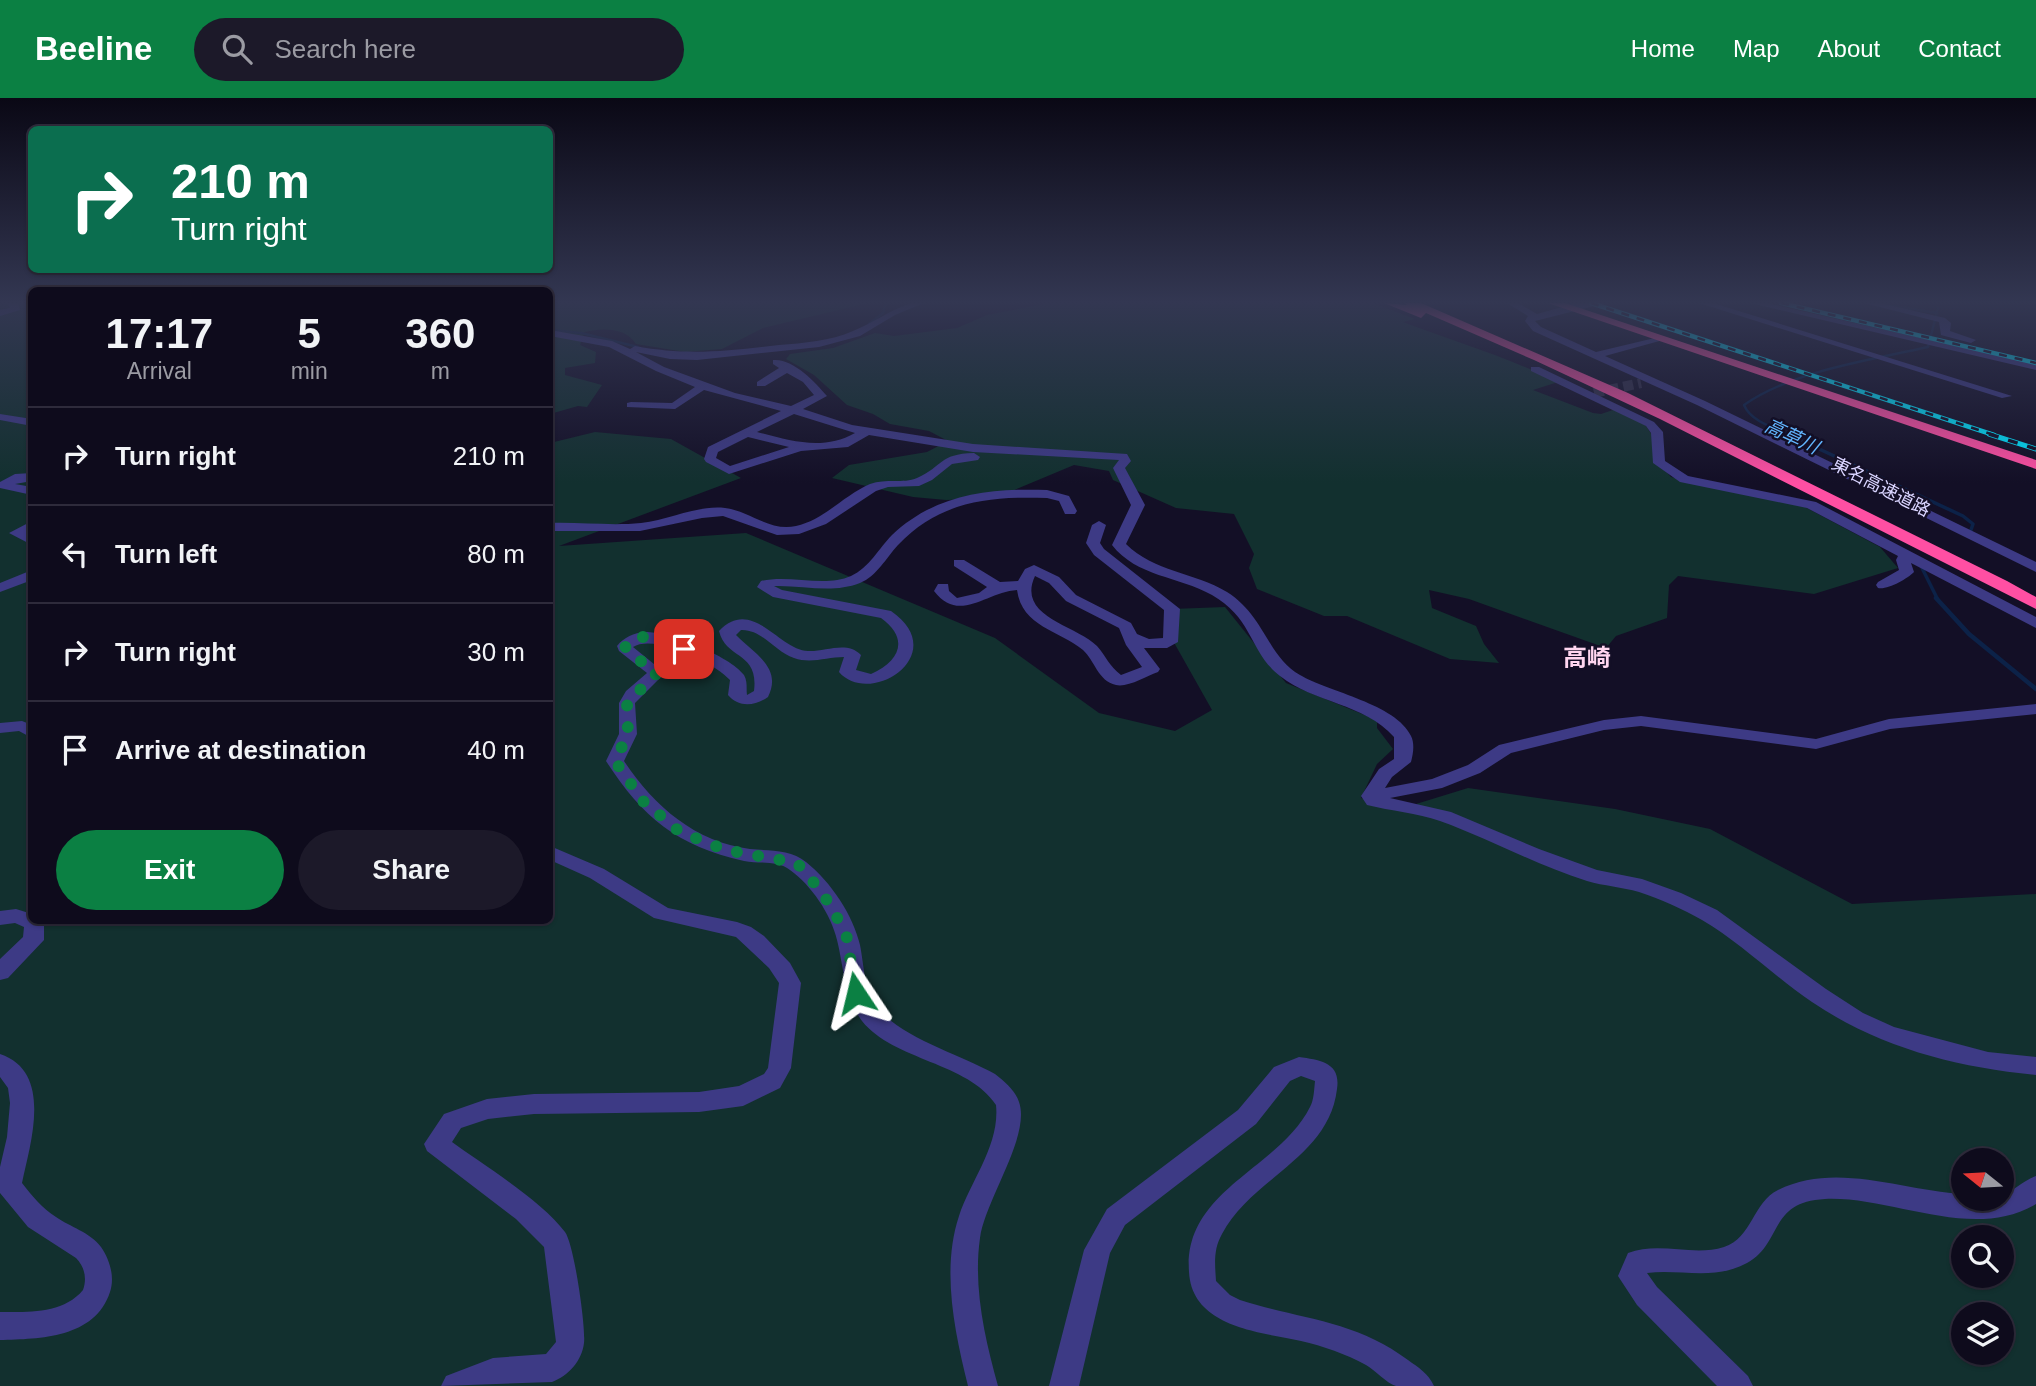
<!DOCTYPE html>
<meta charset="utf-8">
<style>
body{margin:0;font-family:Arial,"Noto Sans JP",sans-serif;background:#1c1929;color:#f1f3f6;height:100vh;display:flex;flex-direction:column;font-size:26px;white-space:nowrap}
*{box-sizing:border-box;margin:0}
p{font-size:23px;color:#9b9ba3}
.icon{flex:none;width:38px;height:38px;fill:none;stroke:currentColor;stroke-width:2;stroke-linecap:round;stroke-linejoin:round}
.map{position:relative;flex:1;overflow:hidden}
.panel{position:absolute;left:28px;top:189px;width:525px;height:637px;display:flex;flex-direction:column;background:#0e0b1c;border-radius:10px;box-shadow:0 2px 5px #0004,0 0 0 2px #2e2b3b}
.panel>*{flex:none}
.guide{position:absolute;left:28px;top:28px;width:525px;height:147px;border-radius:10px;box-shadow:0 2px 5px #0004,0 0 0 2px #2e2b3b;background:#0b6e4f;color:#fff;overflow:hidden}
.needle{width:46px;rotate:288deg}
.buttons{position:absolute;left:1951px;top:1050px;display:grid;gap:14px}
.buttons a{display:grid;place-items:center;width:63px;height:63px;border-radius:50%;background:#0e0b1c;box-shadow:0 2px 5px #0004,0 0 0 2px #2e2b3b;font-size:35px}
.pin{position:absolute;display:grid;place-items:center;width:60px;height:60px;color:#fff;margin:-30px;border-radius:14px;box-shadow:0 4px 10px #0006}
.me{position:absolute;width:77px;margin:-38px;rotate:350deg;stroke-linejoin:round;filter:drop-shadow(0 0 5px #0008)}
.turn{display:flex;align-items:center;gap:24px;height:147px;padding:0 28px;font-size:32px}
.turn .icon{width:91px;height:91px;stroke-width:2.5}
.turn b{display:block;font-size:49px;line-height:60px}
.eta{display:flex;justify-content:space-evenly;align-items:center;height:119px;text-align:center}
.eta b{font-size:42px;font-weight:600;line-height:49px}
.cta{display:flex;gap:14px;margin-top:auto;padding:14px 28px}
.cta a{flex:1;height:80px;border-radius:42px;background:#0b8043;color:#fff;font-size:28px;font-weight:600;line-height:80px;text-align:center}
.cta a+a{background:#1c1929;color:#f1f3f6}
ul{padding:0;list-style:none}
li{display:flex;align-items:center;gap:21px;height:98px;padding:0 28px;border-top:2px solid #2e2b3b}
li div{flex:1}
li b{display:block;font-size:26px}
li em{font-style:normal}
header{display:flex;align-items:center;gap:42px;box-sizing:border-box;height:98px;padding:0 35px;background:#0b8043;color:#fff}
header strong{font-size:33px}
nav{display:flex;gap:38px;margin-inline-start:auto;font-size:24px}
.search{width:490px;height:63px;background:#1c1929;display:flex;align-items:center;gap:18px;box-sizing:border-box;padding:0 24px;border-radius:38px;color:#9b9ba3;font-size:26px}
.map>svg:first-child{display:block}
.green{fill:#12302f;fill-rule:evenodd}
.lines{fill:none;stroke-linecap:round;stroke-linejoin:round}
.stream-far2{stroke:#0c2248;stroke-width:2.5}
.stream-far1{stroke:#0c2248;stroke-width:3.5}
.stream{stroke:#0c2248;stroke-width:4.5}
.minor-tunnel{stroke:#312d47;stroke-width:10;stroke-dasharray:10 5;stroke-linecap:butt}
.minor{fill:#3d3a85;fill-rule:evenodd}
.highway{fill:#ff4fa3;fill-rule:evenodd}
.rail-far1-casing{stroke:#00e5ff;stroke-width:4.5}
.rail-casing{stroke:#00e5ff;stroke-width:5}
.rail-far1{stroke:#130f26;stroke-width:2.5;stroke-dasharray:8;stroke-linecap:butt}
.rail{stroke:#130f26;stroke-width:3.5;stroke-dasharray:10;stroke-linecap:butt}
.route{stroke:#0b8043;stroke-width:12;stroke-dasharray:0 21.6}
.labels{text-anchor:middle;stroke-width:5;stroke-linejoin:round;paint-order:stroke}
.far-street-label{font-size:18px;fill:#d9d4ff;stroke:#130f26}
.far-water-label{font-size:19px;font-style:italic;fill:#62b6ff;stroke:#130f26}
.quarter-label{font-size:24px;font-weight:bold;fill:#ffd6f0;stroke:#130f26}
</style>
<header>
<strong>Beeline</strong>
<div class="search"><svg class="icon" aria-label="search" viewBox="0 0 24 24"><circle cx="10" cy="10" r="6"/><path d="M15 15l6 6"/></svg>Search here</div>
<nav><a>Home</a><a>Map</a><a>About</a><a>Contact</a></nav>
</header>
<div class="map">
<svg width="2036" height="1288" viewBox="0 0 2036 1288">
<rect width="100%" height="100%" fill="#130f26"/>
<path class="green" d="M0,205H31L32,822H550V345L595,334L671,341L741,380L559,448L746,435L995,540L1099,615L1175,633L1212,612L1172,541V511L1225,509L1286,585L1377,622V630L1393,651L1377,666L1361,700L1451,723L1416,706L1468,690L1615,711L1710,731L1852,806L2036,796V1288H0ZM1964,1062H2002V1101H1964ZM1964,1139H2002V1178H1964ZM1964,1216H2002V1255H1964Z
M550,205H868L763,230L722,251L685,254L636,246C625,229 602,230 585,234L580,247L596,254L595,265L565,270V277L602,287L587,309L578,308L550,316Z
M1048,205H1373L1415,221L1403,224C1455,244 1508,259 1558,284L1533,292L1593,315L1601,316L1616,311L1644,325L1652,337L1655,361L1671,379L1805,409L1880,449L1898,470L1814,496L1678,478L1669,487L1667,520L1616,538L1606,550L1469,501L1429,492L1432,510L1476,528L1484,546L1499,565L1450,561L1347,518H1324L1257,491L1249,470L1254,456L1234,416L1176,410L1113,382L1109,373L1074,367L995,400L946,402L913,399L832,380L849,367L927,354L948,343L929,333L890,326L873,316L847,307L814,277L786,261L790,256L833,250L875,235L894,238L957,230L987,217Z"/>
<g class="lines">
<path class="stream-far2" d="M1875,205L1937,215
M869,226L883,215L885,207L890,205
M550,232L581,235L638,249
M1791,337C1775,330 1751,324 1744,307C1792,273 1871,262 1928,249L1938,210"/>
<path class="stream-far1" d="M1787,336L1963,418L1973,426L1971,432
M1921,468L1938,502"/>
<path class="stream" d="M1936,500L1969,536L2036,591"/>
<path class="minor-tunnel" d="M1594,295L1641,285"/>
<path class="minor" d="M8,205H18L20,212L0,218V212L10,210Z
M911,205H924L895,217L860,238L819,249L697,262L670,261L636,254L664,269L735,295L791,308L814,297L803,284L787,275L765,288H757V284L779,270L773,266V262C793,260 815,284 827,298L803,311L852,327L973,346L1127,356L1131,363L1125,370L1145,407L1126,446C1154,474 1194,474 1227,494C1265,518 1267,558 1300,577C1329,594 1396,606 1411,638C1415,646 1413,656 1411,664L1392,679L1385,690L1432,681L1468,667L1499,647L1604,622L1641,618L1816,641L1889,621L2036,606V616L1890,631L1816,651L1641,628L1604,632L1511,655L1480,675L1442,690L1390,700L1451,714L1539,751L1597,772L1642,781L1681,795L1717,812L1826,891L1863,915L1894,929L1988,954L2036,959V977C1956,969 1880,950 1812,904C1775,879 1741,845 1702,822C1683,811 1660,801 1639,794C1622,789 1604,788 1587,783C1536,767 1490,741 1440,723C1417,715 1391,713 1367,707L1361,698L1379,671L1394,661V639C1364,605 1314,605 1280,578C1249,554 1254,521 1212,497C1178,478 1137,479 1112,447L1131,407L1113,370L1119,362L973,354L869,337L848,349L801,353L729,376L706,364L704,361L708,349L781,313L704,292L675,311L627,309V305L631,304L672,305L695,289L656,273L609,249L550,238V232L612,243L630,251L635,248C688,258 726,253 779,247C804,245 830,243 853,233C873,225 890,212 911,205ZM794,316L855,335C823,353 791,343 757,334ZM748,339L789,349L730,368L716,360L718,354Z
M1507,205H1518L1537,216L1576,205H1606L1535,223L1541,229L1596,254L1663,238V242L1605,258L1705,303L2036,464V474L1697,307L1533,233L1525,223L1528,218Z
M1699,205H1713L2012,298L2002,300Z
M1750,205H1767L2036,266V272Z
M1864,205H1880L1945,220L1951,225L1950,233L1976,242L1971,245L1941,237L1939,224Z
M1531,269H1539L1654,324L1663,334L1665,363L1688,378L1816,404L2036,519V530L1911,465L1914,474C1907,481 1888,492 1878,490L1876,487L1878,484L1899,472L1896,462L1898,458L1807,410L1680,384L1653,365L1651,335L1646,328L1531,273Z
M0,316L32,321V328L0,322Z
M974,355L980,359L978,362L952,366L932,382L919,388L888,389L876,393L826,426L799,436L777,437L723,418L702,420L640,433H550V425C580,424 611,428 641,425C669,422 696,407 725,410C750,413 770,434 796,428C824,422 844,397 870,386C886,380 903,386 917,380C944,368 938,356 974,355Z
M32,375V383L15,386L32,389V397L0,390V384L15,376Z
M1047,392L1069,398L1077,413L1075,416H1065L1059,403L1047,400C989,398 940,403 898,447C886,460 877,478 860,485C832,496 803,487 774,488L782,492L891,513C953,556 870,610 839,574L844,559C827,559 811,566 794,560C775,554 762,531 741,532L736,537C753,555 783,569 768,599C755,608 739,610 728,597L730,582C715,565 654,535 633,549L665,575L635,605L637,636L624,663C654,708 695,744 750,751C769,753 791,751 806,764C831,784 853,817 860,847C864,867 864,891 876,908C899,939 961,957 995,976C1005,984 1015,992 1019,1004C1031,1038 985,1102 980,1140C973,1190 985,1241 998,1288H968C955,1235 941,1172 959,1118C971,1082 1000,1047 996,1007C968,964 894,963 862,923C844,899 844,870 837,842C831,816 811,787 790,772C778,762 759,766 744,763C677,748 642,719 606,663L619,636V605L626,593L647,575L619,553L617,548C624,539 634,535 645,534C669,534 730,558 744,577C748,584 746,591 747,597L754,593C759,553 726,562 719,533C752,498 779,552 808,553C825,554 847,542 861,557L856,572L871,576C901,563 909,540 881,520L773,499L757,489L761,483C790,476 824,490 851,478C869,470 879,450 892,437C935,396 990,390 1047,392Z
M32,423V433L27,435L32,437V447L9,435Z
M1099,423L1106,427L1100,445L1104,451L1180,511L1178,544L1167,550H1144L1160,571L1158,574C1147,578 1127,590 1116,587C1098,583 1095,563 1083,552C1059,532 1022,529 1017,492C986,494 959,526 934,493L938,486H948L949,493L957,500L979,495L987,489L954,468V462H964L1000,484L1018,483L1025,471L1034,467L1059,479L1076,497L1131,525L1137,536L1149,541L1163,540L1164,512L1094,457L1086,445L1092,427ZM1035,478L1049,485L1066,503L1119,530L1126,547L1142,569L1121,577C1109,568 1106,558 1097,548C1076,527 1016,519 1035,478Z
M32,472V482L0,494V485Z
M22,623L32,627V640L19,633L0,635V625Z
M550,748L604,771L668,810L737,824L751,829L764,838L790,865L801,885L791,970L780,990L743,1008L699,1014L534,1016L488,1021L461,1030L452,1044C485,1068 541,1102 565,1134C574,1146 586,1229 584,1245C582,1263 568,1278 552,1284L441,1288L446,1278L493,1260L546,1256L556,1244L544,1149L516,1121L427,1053L424,1046L444,1016L487,1001L534,996L699,994L739,988L764,976L768,970L779,885L769,870L736,839L654,820L590,780L550,762Z
M16,811L32,816V822H44V842L8,880L0,882V861L23,839L24,829L15,825L0,827V813Z
M0,956C54,974 30,1046 22,1085C32,1098 42,1110 56,1119C70,1129 90,1134 101,1149C110,1162 115,1179 110,1194C95,1240 40,1241 0,1242V1214C29,1214 63,1216 83,1192C87,1181 85,1169 76,1160L28,1129L0,1095V1069L7,1039L10,1005L8,990L0,979Z
M1299,959C1321,962 1341,965 1337,991C1329,1060 1251,1080 1222,1136C1213,1152 1215,1166 1216,1183L1230,1197L1240,1202C1299,1221 1355,1222 1408,1262C1419,1270 1428,1275 1434,1288C1422,1288 1407,1288 1396,1288C1386,1285 1375,1272 1366,1267C1346,1256 1323,1248 1301,1243C1259,1234 1192,1229 1189,1174C1183,1092 1279,1071 1310,1009C1314,1002 1314,992 1315,983L1301,978L1290,983L1256,1026L1125,1127L1110,1155L1079,1288H1049L1084,1152L1107,1111L1238,1012L1274,969Z
M2036,1078V1106C1972,1144 1893,1098 1825,1101C1768,1104 1783,1145 1747,1165C1714,1183 1682,1171 1647,1175L1657,1189L1748,1278L1753,1288H1717L1637,1207L1618,1178L1628,1155C1660,1143 1693,1159 1724,1149C1752,1140 1753,1104 1778,1092C1836,1063 1903,1093 1964,1096V1101H2002V1095C2016,1093 2023,1082 2036,1078Z"/>
<path class="highway" d="M1384,205L1407,207L1405,205H1421L1628,295L2007,483L2036,499V511L1660,321L1534,262L1426,215L1421,220Z
M1548,205H1565L2036,362V371Z"/>
<g class="rail-far1-casing">
<path id="rail-far1" d="M1591,205L1994,337
M1781,205L2036,265"/>
</g>
<g class="rail-casing">
<path id="rail" d="M1989,336L2036,351"/>
</g>
<use href="#rail-far1" class="rail-far1"/>
<use href="#rail" class="rail"/>
</g>
<linearGradient id="sky" x2="0" y2="1"><stop stop-color="#0a0815"/><stop offset="0.53" stop-color="#333752"/><stop offset="1" stop-color="#333752" stop-opacity="0"/></linearGradient>
<rect width="2036" height="385" fill="url(#sky)"/>
<g class="lines">
<path class="route" d="M684,551C666,543 642,530 625,548L627,553L657,575L627,605L628,636L615,663L643,703L680,734L726,752L797,765L822,794L846,835L856,895"/>
</g>
<g class="labels">
<g class="far-street-label">
<text transform="translate(1881 389) rotate(27)" y="6">東名高速道路</text>
</g>
<g class="far-water-label">
<text transform="translate(1792 338) rotate(25)" y="7">高草川</text>
</g>
<g class="quarter-label">
<text x="1587" y="568">高崎</text>
</g>
</g>
</svg>
<div class="buttons">
<a><svg class="needle" viewBox="-14 -14 28 28"><path d="M0-13l5 13h-10z" fill="#e53935"/><path d="M0 13l5-13h-10z" fill="#9b9ba3"/></svg></a>
<a><svg class="icon" aria-label="search" viewBox="0 0 24 24"><circle cx="10" cy="10" r="6"/><path d="M15 15l6 6"/></svg></a>
<a><svg class="icon" aria-label="layers" viewBox="0 0 24 24"><path d="M12 4l9 5-9 5-9-5zM3 14l9 5 9-5"/></svg></a>
</div>
<div class="pin" style="left:684px;top:551px;background:#d93025"><svg class="icon" aria-label="arrive" viewBox="0 0 24 24"><path d="M6 21V4h12l-3 4 3 4H6"/></svg></div>
<svg class="me" style="left:856px;top:895px" viewBox="-20 -20 40 40"><path d="M0-17L14 15 0 8-14 15z" fill="#0b8043" stroke="#fff" stroke-width="4"/></svg>
<div class="guide">
<div class="turn"><svg class="icon" aria-label="right" viewBox="0 0 24 24"><path d="M7 20v-9h11M14 6l5 5-5 5"/></svg><div><b>210 m</b>Turn right</div></div>
</div>
<section class="panel">
<div class="eta">
<div><b>17:17</b><p>Arrival</p></div>
<div><b>5</b><p>min</p></div>
<div><b>360</b><p>m</p></div>
</div>
<ul>
<li><svg class="icon" aria-label="right" viewBox="0 0 24 24"><path d="M7 20v-9h11M14 6l5 5-5 5"/></svg><div><b>Turn right</b></div><em>210 m</em></li>
<li><svg class="icon" aria-label="left" viewBox="0 0 24 24"><path d="M17 20v-9H6M10 6l-5 5 5 5"/></svg><div><b>Turn left</b></div><em>80 m</em></li>
<li><svg class="icon" aria-label="right" viewBox="0 0 24 24"><path d="M7 20v-9h11M14 6l5 5-5 5"/></svg><div><b>Turn right</b></div><em>30 m</em></li>
<li><svg class="icon" aria-label="arrive" viewBox="0 0 24 24"><path d="M6 21V4h12l-3 4 3 4H6"/></svg><div><b>Arrive at destination</b></div><em>40 m</em></li>
</ul>
<div class="cta"><a>Exit</a><a>Share</a></div>
</section>
</div>
